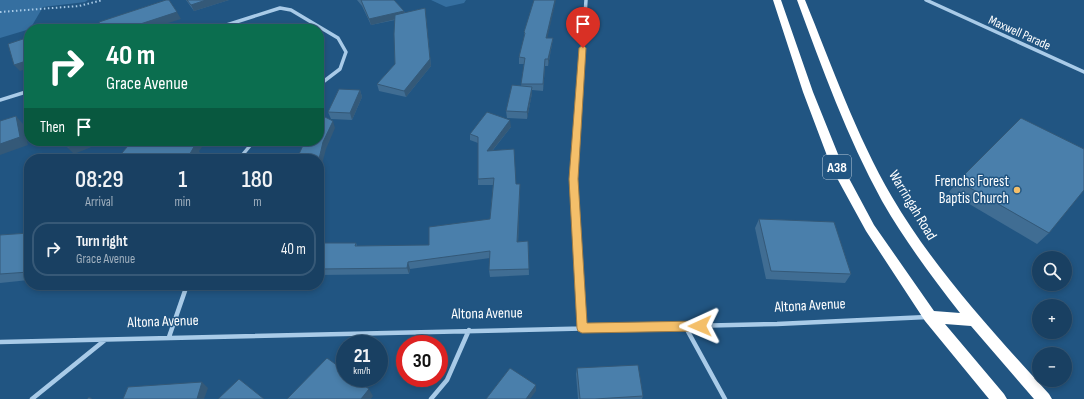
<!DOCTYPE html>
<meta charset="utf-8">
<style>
body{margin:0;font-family:"Sofia Sans Condensed",sans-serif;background:#264b6b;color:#f1f3f6;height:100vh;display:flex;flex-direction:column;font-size:15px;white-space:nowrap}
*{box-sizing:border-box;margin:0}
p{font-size:13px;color:#9fafbe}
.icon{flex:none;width:22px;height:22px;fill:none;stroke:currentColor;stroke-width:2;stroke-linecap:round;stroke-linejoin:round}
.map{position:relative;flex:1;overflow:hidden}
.side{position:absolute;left:24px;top:154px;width:300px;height:136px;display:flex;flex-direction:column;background:#194062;border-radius:16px;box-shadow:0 2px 6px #0003,0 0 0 1px #375977}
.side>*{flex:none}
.guide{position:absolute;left:24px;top:24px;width:300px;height:122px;border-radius:16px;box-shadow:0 2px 6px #0003,0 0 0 1px #375977;background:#0b6e4f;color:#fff;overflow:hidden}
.controls{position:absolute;left:1032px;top:251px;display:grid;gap:8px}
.controls a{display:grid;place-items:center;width:40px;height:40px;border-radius:50%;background:#194062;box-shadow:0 2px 6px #0003,0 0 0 1px #375977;font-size:20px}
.speed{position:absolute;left:336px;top:335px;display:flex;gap:8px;font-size:20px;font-weight:700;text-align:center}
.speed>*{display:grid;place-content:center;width:52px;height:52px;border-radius:50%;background:#194062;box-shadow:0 2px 6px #0003,0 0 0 1px #375977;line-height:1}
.speed small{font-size:10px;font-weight:400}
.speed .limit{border:6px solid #d22;background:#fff;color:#111}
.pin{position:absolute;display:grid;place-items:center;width:34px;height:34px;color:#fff;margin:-41px -17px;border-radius:50% 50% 50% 0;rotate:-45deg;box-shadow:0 0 4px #0007}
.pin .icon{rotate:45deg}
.me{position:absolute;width:44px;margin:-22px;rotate:269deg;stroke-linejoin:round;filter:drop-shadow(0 0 3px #0008)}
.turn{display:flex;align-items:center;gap:14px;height:84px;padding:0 16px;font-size:18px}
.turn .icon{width:52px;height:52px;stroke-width:2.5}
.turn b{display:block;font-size:28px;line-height:34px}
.then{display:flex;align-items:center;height:38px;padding:0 16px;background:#0003;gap:8px;font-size:15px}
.eta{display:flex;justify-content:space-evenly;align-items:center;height:68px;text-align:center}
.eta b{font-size:24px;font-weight:600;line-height:28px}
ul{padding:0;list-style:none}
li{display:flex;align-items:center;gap:12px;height:54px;margin:0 8px 6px;padding:0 8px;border:2px solid #375977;border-radius:16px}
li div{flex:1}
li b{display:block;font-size:15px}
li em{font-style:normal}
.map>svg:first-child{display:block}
.green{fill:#356fa0}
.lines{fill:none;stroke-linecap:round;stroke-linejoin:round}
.path{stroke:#a9cbe8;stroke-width:2;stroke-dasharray:1.5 2.5;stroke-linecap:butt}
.street-far1{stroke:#a9cbe8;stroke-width:3.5}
.street{stroke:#a9cbe8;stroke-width:4.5}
.highway{fill:#fff;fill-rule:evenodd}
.wall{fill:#406d93}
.shaded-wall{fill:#345978}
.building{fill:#4a7fab;stroke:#345978}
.route{fill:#f4bf6a;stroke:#9f7c45}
.poi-dot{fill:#f4bf6a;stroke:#215582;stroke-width:1.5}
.labels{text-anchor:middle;stroke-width:3;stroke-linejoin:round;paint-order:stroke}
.far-street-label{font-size:13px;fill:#fff;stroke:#215582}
.shield{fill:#215582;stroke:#bcccda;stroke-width:1}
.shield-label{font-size:14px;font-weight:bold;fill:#fff}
.poi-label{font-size:15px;fill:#fff;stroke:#215582;text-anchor:end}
.street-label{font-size:15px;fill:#fff;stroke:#215582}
</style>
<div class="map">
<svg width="1084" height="399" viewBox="0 0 1084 399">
<rect width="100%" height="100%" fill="#215582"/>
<path class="green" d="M0,0H88L85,2L43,7L30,29L0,38Z
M431,0H466L464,3L446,7Z"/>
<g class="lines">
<path class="path" d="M0,12L79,6L103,0"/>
<path class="street-far1" d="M926,0L1084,72
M214,29L280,8L291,10L338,38L346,52L340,69L319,85
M0,100L29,91
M239,159L254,141
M575,170L586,0"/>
<path class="street" d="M575,169L582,328
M685,326L725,399
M169,337L187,285
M0,342L777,324L927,317
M32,399L105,340
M431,399L447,380L469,330"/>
<path class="highway" d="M773,0H781L813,92L844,169L874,225L934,311L960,313C932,277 905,241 882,201C847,137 822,68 797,0H805C832,66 856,135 892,197C935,270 993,332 1049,394L1052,399H1034L971,326L945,324L1004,394L1007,399H989L925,321L866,231L832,169L803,92Z"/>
</g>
<path class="wall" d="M186,0H229L194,11Z
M357,0H394L404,11L405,13L425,8L431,66L406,97L379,91L377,84L395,64V20L371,25L362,6Z
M524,32L547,38H553L552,44L548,66H545L543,91L532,90V93L527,119L507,118L506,111L521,86L524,64H519V57L524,39Z
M360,90L362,97L352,120L331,119L328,112Z
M511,127L493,150L520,191L518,242L528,241L529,275L490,277L489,270L490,258L410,269L409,274L319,275V243H356L357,246L429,245L490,219L493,185H478V143L470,140V134Z
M958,181L1049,233L1037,244L949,192Z
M759,219L851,274L845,283L766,279L755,228Z
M29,233V280L0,283V235Z
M577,368L643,396L642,399H578L576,374Z"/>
<path class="shaded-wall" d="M206,0H229L194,11L191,5Z
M555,0H556L546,44V38Z
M425,8L431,66L406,97L404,91Z
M404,11L405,17L371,25L369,19Z
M177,12L181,19L149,29H125Z
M553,38L552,44L548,66V59Z
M545,59V66L543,91V84Z
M29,60V68L20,71L14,65Z
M532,87V93L527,119V112Z
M360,90L362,97L352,120L350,113Z
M16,116L23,124L28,145L0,155V144Z
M510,120L511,127L487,157V151Z
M333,121L335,128L326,149L319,176V159L323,142Z
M85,141H92L94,146L74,154L68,148Z
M195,141H207L199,151L200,153L197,159H187L192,144Z
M520,184V191L518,248L517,242Z
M408,262L410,269L409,274L407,268Z
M202,382L208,388L204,399H197Z
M536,385V391L530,399H526Z
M369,389L373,396L371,399H361Z"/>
<path class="building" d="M166,0H169L177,12L125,29H102L99,22Z
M187,0H206L191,5Z
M361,0H394L404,11L369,19Z
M534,0H555L546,38H553L548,59H545L543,84H521L525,58L519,57L525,33L524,32Z
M425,8L430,59L404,91L377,84L395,64L394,34L395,15Z
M68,24L71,29H51Z
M273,25L276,29H263Z
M29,37V53L28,54L29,60L14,65L8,44Z
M512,85L532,87L527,112L506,111Z
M339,89L360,90L350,113L328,112Z
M487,112L510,120L487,151L514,149L516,184H520L517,242L528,241L529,269L489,270L490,251L408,262L407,268L319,269V243H356L355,246L429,245V227L490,219L494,178L478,179V137L470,134Z
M16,116L20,137L0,144V121Z
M319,117H325L333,121L323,142L319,159H283L284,154H299L305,141H319Z
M1021,118L1084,149V190L1049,233L958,181Z
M66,141H85L68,148Z
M132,141H195L192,144L195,145L187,159H117Z
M759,219L834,222L851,274L771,271Z
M29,233V272L0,274V235Z
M327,358L345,371V378H354L369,389L361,399H287Z
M638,365L643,396L595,399H580L577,368Z
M510,368L536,385L526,399H486Z
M239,379L264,399H218Z
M202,382L197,399H123L128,387Z
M89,397L92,399H87Z"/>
<path class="route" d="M583,45L586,48L578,179L587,323L700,321L704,322L705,326L704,329L700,331L582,333L578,331L577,328L569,179L579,48Z"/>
<circle class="poi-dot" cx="1017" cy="190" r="4"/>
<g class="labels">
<g class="far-street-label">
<text transform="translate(1020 32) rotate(24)" y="5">Maxwell Parade</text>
</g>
<rect class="shield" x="823" y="155" width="28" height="24" rx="3"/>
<g class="shield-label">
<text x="837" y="172">A38</text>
</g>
<g class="poi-label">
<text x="1009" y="186">Frenchs Forest<tspan x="1009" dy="17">Baptis Church</tspan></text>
</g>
<g class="street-label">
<text transform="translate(913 205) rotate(59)" y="5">Warringah Road</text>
<text transform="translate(810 305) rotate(-3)" y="5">Altona Avenue</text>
<text transform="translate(487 313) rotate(-1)" y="5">Altona Avenue</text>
<text transform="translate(163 321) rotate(-2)" y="5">Altona Avenue</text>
</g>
</g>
</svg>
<div class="controls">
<a><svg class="icon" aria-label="search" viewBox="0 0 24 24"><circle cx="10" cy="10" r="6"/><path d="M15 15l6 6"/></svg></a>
<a>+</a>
<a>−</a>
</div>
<div class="speed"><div>21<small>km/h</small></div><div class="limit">30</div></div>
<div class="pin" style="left:583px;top:48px;background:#d93025"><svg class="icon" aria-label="arrive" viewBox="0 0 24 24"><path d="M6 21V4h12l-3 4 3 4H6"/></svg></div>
<svg class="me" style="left:700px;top:326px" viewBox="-20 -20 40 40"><path d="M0-17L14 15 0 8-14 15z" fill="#f4bf6a" stroke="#fff" stroke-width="4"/></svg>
<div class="guide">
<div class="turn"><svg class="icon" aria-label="right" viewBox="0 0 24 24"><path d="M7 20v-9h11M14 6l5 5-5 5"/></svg><div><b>40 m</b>Grace Avenue</div></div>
<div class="then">Then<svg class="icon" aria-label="arrive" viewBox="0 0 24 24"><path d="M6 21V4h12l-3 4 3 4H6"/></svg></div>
</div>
<section class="side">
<div class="eta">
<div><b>08:29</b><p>Arrival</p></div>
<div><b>1</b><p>min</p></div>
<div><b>180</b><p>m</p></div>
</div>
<ul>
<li><svg class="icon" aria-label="right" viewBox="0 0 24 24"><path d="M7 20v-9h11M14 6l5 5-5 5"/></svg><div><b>Turn right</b><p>Grace Avenue</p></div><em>40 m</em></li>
</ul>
</section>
</div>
